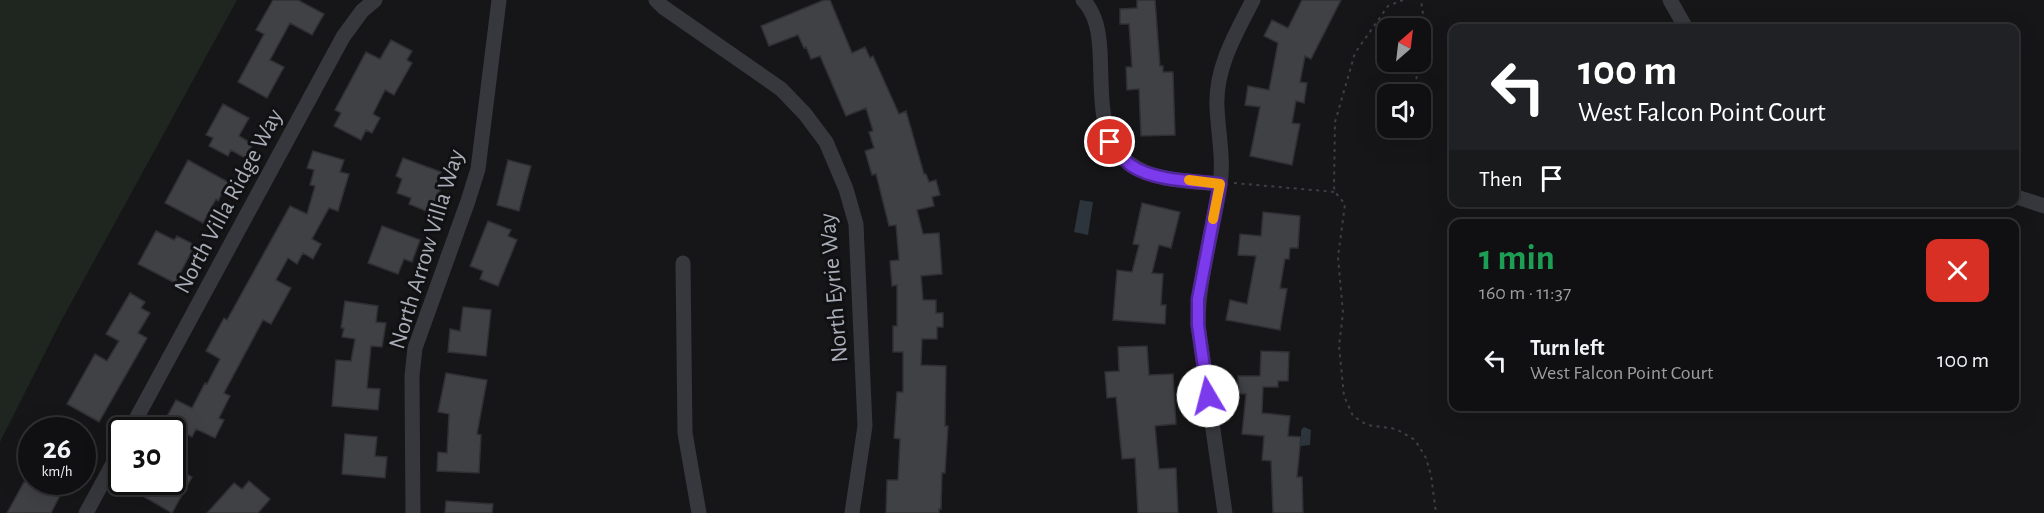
<!DOCTYPE html>
<meta charset="utf-8">
<style>
body{margin:0;font-family:"Alegreya Sans",sans-serif;background:#1e1e20;color:#f1f3f6;height:100vh;display:flex;flex-direction:column;font-size:22px;white-space:nowrap}
*{box-sizing:border-box;margin:0}
p{font-size:20px;color:#9c9d9f}
.icon{flex:none;width:33px;height:33px;fill:none;stroke:currentColor;stroke-width:2;stroke-linecap:round;stroke-linejoin:round}
.map{position:relative;flex:1;overflow:hidden}
.details{position:absolute;left:1449px;top:219px;width:570px;height:192px;display:flex;flex-direction:column;background:#101012;border-radius:12px;box-shadow:0 6px 24px #0002,0 0 0 2px #303032}
.details>*{flex:none}
.hud{position:absolute;left:1449px;top:24px;width:570px;height:183px;border-radius:12px;box-shadow:0 6px 24px #0002,0 0 0 2px #303032;background:#202124;color:#fff;overflow:hidden}
.needle{width:39px;rotate:28deg}
.tools{position:absolute;left:1377px;top:18px;display:grid;gap:12px}
.tools a{display:grid;place-items:center;width:54px;height:54px;border-radius:12px;background:#101012;box-shadow:0 6px 24px #0002,0 0 0 2px #303032;font-size:30px}
.speed{position:absolute;left:18px;top:417px;display:flex;gap:12px;font-size:30px;font-weight:700;text-align:center}
.speed>*{display:grid;place-content:center;width:78px;height:78px;border-radius:50%;background:#101012;box-shadow:0 6px 24px #0002,0 0 0 2px #303032;line-height:1}
.speed small{font-size:15px;font-weight:400}
.speed .limit{border:3px solid #111;border-radius:9px;background:#fff;color:#111}
.pin{position:absolute;display:grid;place-items:center;width:51px;height:51px;color:#fff;margin:-26px;border:3px solid #fff;border-radius:50%;box-shadow:0 2px 6px #0007}
.me{position:absolute;width:66px;margin:-33px;rotate:352deg;stroke-linejoin:round;filter:drop-shadow(0 0 4px #0008)}
.turn{display:flex;align-items:center;gap:21px;height:126px;padding:0 30px;font-size:27px}
.turn .icon{width:78px;height:78px;stroke-width:2.5}
.turn b{display:block;font-size:42px;line-height:51px}
.then{display:flex;align-items:center;height:57px;padding:0 30px;background:#0003;gap:12px;font-size:22px}
.round{display:grid;place-items:center;flex:none;width:63px;height:63px;border-radius:12px;background:#1e1e20}
.head{display:flex;align-items:center;justify-content:space-between;height:102px;padding:0 30px}
h1{font-size:36px;font-weight:600;line-height:45px;color:#1e9e55}
ul{padding:0;list-style:none}
li{display:flex;align-items:center;gap:18px;height:78px;padding:0 30px}
li div{flex:1}
li b{display:block;font-size:22px}
li em{font-style:normal}
.map>svg:first-child{display:block}
.green{fill:#1e261f}
.water{fill:#2c353c}
.building{fill:#404145;stroke:#303034;stroke-width:1.5}
.lines{fill:none;stroke-linecap:round;stroke-linejoin:round}
.path{stroke:#3d3f44;stroke-width:2;stroke-dasharray:3 4.5;stroke-linecap:butt}
.minor{stroke:#37383d;stroke-width:15}
.route-casing{stroke:#51269a;stroke-width:15}
.route{stroke:#7c3aed;stroke-width:10}
.slow{stroke:#f59e0b;stroke-width:10}
.labels{text-anchor:middle;stroke-width:6;stroke-linejoin:round;paint-order:stroke}
.street-label{font-size:24px;fill:#a8adb8;stroke:#111113}
</style>
<div class="map">
<svg width="2044" height="513" viewBox="0 0 2044 513">
<rect width="100%" height="100%" fill="#161618"/>
<path class="green" d="M0,0H237L60,323L0,442Z"/>
<path class="water" d="M1080,200L1093,202L1088,235L1074,232Z
M1304,427L1311,430L1310,445L1301,446V430Z"/>
<path class="building" d="M273,0H298L324,14L312,35L290,23L270,60L284,67L267,98L238,82L264,34L256,30Z
M824,0H830L852,53L865,47L870,58L873,56L899,114L906,111L924,174H926L929,182L936,180L940,195L932,197L934,206L917,210L923,234L939,233L942,274L921,276L923,300H936V313H943V327H937V339H922L921,365L946,366L945,426H948L945,473H942L941,509H939V513H886L887,480H898L900,439L894,438L897,392H903V352H893V326H897V285L892,286L890,261L899,260L896,225L889,226L876,174L872,175L865,151L874,148L869,132L873,131L866,108L846,116L820,56L811,59L806,47L804,48L798,35L769,46L761,26Z
M1137,0H1155L1160,66H1163V72H1173L1175,135L1141,136L1139,89L1127,90L1126,67H1132L1129,24H1120V9L1137,8Z
M1302,0H1341L1311,59L1305,56L1300,82L1307,83L1304,103L1296,101L1292,123L1300,124L1292,165L1250,156L1260,107L1245,105L1248,86L1269,90L1278,43L1264,36L1272,20L1288,28Z
M391,40L412,51L407,60L412,63L394,95L385,90L373,114L380,118L372,133L366,130L361,140L334,126L341,113L335,110L366,52L380,59Z
M223,104L249,118L239,136L253,144L245,158L231,150L228,156L209,146L213,138L206,135Z
M313,151L344,160L340,172L349,174L338,211L329,208L312,239L321,244L313,259L303,253L297,264L288,258L276,280L291,288L271,324L263,320L224,393L230,396L219,418L224,420L215,438L196,429L192,437L164,422L176,400L192,408L205,383L207,384L220,359L206,351L224,318L227,320L290,206L307,214L315,186L310,185L314,170L307,168Z
M403,158L441,172L436,186L441,188L431,213L409,204L411,198L397,193L402,179L396,176Z
M188,160L228,182L218,201L216,199L203,223L165,203Z
M508,160L531,166L519,211L497,205Z
M1142,203L1180,212L1171,248L1159,245L1152,273L1163,274L1161,305H1166L1165,324L1113,320L1117,270L1132,272L1139,245L1133,244Z
M1263,212L1300,216L1298,248H1290L1289,259H1285L1280,288L1287,289L1280,330L1226,320L1230,300L1247,304L1256,256L1238,255L1240,234L1261,236Z
M488,221L511,230L508,236L517,240L498,286L480,279L483,271L470,266Z
M382,226L420,240L412,262L404,259L398,274L368,263Z
M156,231L174,240L177,236L195,245L175,283L138,264Z
M130,293L145,302L141,308L150,313L138,333L147,338L99,422L67,404L95,354L107,361L119,341L106,334Z
M345,301L378,306L376,322L386,323L382,347L371,346L367,388L380,389L378,410L332,406L336,360L351,361L355,339L342,337L344,328H341Z
M463,307L491,310L486,356L448,352L450,329L460,331Z
M1147,346L1149,375L1173,374L1176,424L1155,426L1159,469L1176,468L1178,513H1138L1135,458L1122,459L1116,397L1107,398L1105,372L1119,371L1118,347Z
M1261,351L1289,352L1288,381H1278V387H1263L1262,413L1290,416L1288,436L1301,437L1297,477H1302L1303,513H1273L1271,461L1262,460L1264,436L1242,434L1246,394H1238V376H1260Z
M446,373L487,380L477,434L481,435L479,473L437,471L438,452L447,453L449,414L438,412Z
M345,434L377,437L375,456L387,457L385,478L342,474Z
M172,466L192,477L172,513L134,491L139,482H172Z
M249,481L270,499L258,513H207L234,483L242,489Z
M24,482H67L51,513H7Z
M446,501L493,504L492,513H445Z"/>
<g class="lines">
<path class="path" d="M1403,0L1388,6L1355,53L1335,122L1334,187L1335,192L1345,204L1338,257L1343,313L1339,346L1344,396L1353,416L1367,425L1396,429L1415,440L1426,458L1431,475L1436,513
M1420,36L1423,14L1421,0
M1415,94L1418,62
M1234,183L1335,192"/>
<path class="minor" d="M656,0L663,7L781,89L805,114L826,142L846,189L856,224L865,426L852,513
M1083,0C1096,14 1099,32 1100,51C1103,105 1094,162 1161,177C1180,182 1201,182 1220,184
M1670,0L1686,28
M2014,196L2044,206
M683,263L685,433L699,513
M130,430L343,37L362,11L375,0
M86,513L122,447
M413,513L412,376L415,348L468,201L478,169L499,0
M1225,513L1198,325C1198,278 1213,232 1220,185C1224,159 1218,133 1217,107C1215,68 1236,33 1253,0"/>
</g>
<g class="lines">
<g class="route-casing">
<path id="route" d="M1110,142C1117,151 1123,160 1132,166C1154,181 1195,181 1220,184L1198,299V325L1208,396"/>
</g>
<use href="#route" class="route"/>
<path class="slow" d="M1189,180L1220,184L1213,219"/>
</g>
<g class="labels">
<g class="street-label">
<text transform="translate(228 201) rotate(-62)" y="8">North Villa Ridge Way</text>
<text transform="translate(426 249) rotate(-73)" y="8">North Arrow Villa Way</text>
<text transform="translate(833 288) rotate(-95)" y="8">North Eyrie Way</text>
</g>
</g>
</svg>
<div class="tools">
<a><svg class="needle" viewBox="-14 -14 28 28"><path d="M0-13l5 13h-10z" fill="#e53935"/><path d="M0 13l5-13h-10z" fill="#9c9d9f"/></svg></a>
<a><svg class="icon" aria-label="sound" viewBox="0 0 24 24"><path d="M4 9h4l5-4v14l-5-4H4zM17 9q2 3 0 6"/></svg></a>
</div>
<div class="speed"><div>26<small>km/h</small></div><div class="limit">30</div></div>
<div class="pin" style="left:1110px;top:142px;background:#d93025"><svg class="icon" aria-label="arrive" viewBox="0 0 24 24"><path d="M6 21V4h12l-3 4 3 4H6"/></svg></div>
<svg class="me" style="left:1208px;top:396px" viewBox="-20 -20 40 40"><circle r="19" fill="#fff"/><path d="M0-13L10 11 0 6-10 11z" fill="#7c3aed"/></svg>
<div class="hud">
<div class="turn"><svg class="icon" aria-label="left" viewBox="0 0 24 24"><path d="M17 20v-9H6M10 6l-5 5 5 5"/></svg><div><b>100 m</b>West Falcon Point Court</div></div>
<div class="then">Then<svg class="icon" aria-label="arrive" viewBox="0 0 24 24"><path d="M6 21V4h12l-3 4 3 4H6"/></svg></div>
</div>
<section class="details">
<div class="head"><div><h1>1 min</h1><p>160 m · 11:37</p></div><a class="round" style="background:#d93025;color:#fff"><svg class="icon" aria-label="close" viewBox="0 0 24 24"><path d="M6 6l12 12M18 6L6 18"/></svg></a></div>
<ul>
<li><svg class="icon" aria-label="left" viewBox="0 0 24 24"><path d="M17 20v-9H6M10 6l-5 5 5 5"/></svg><div><b>Turn left</b><p>West Falcon Point Court</p></div><em>100 m</em></li>
</ul>
</section>
</div>
